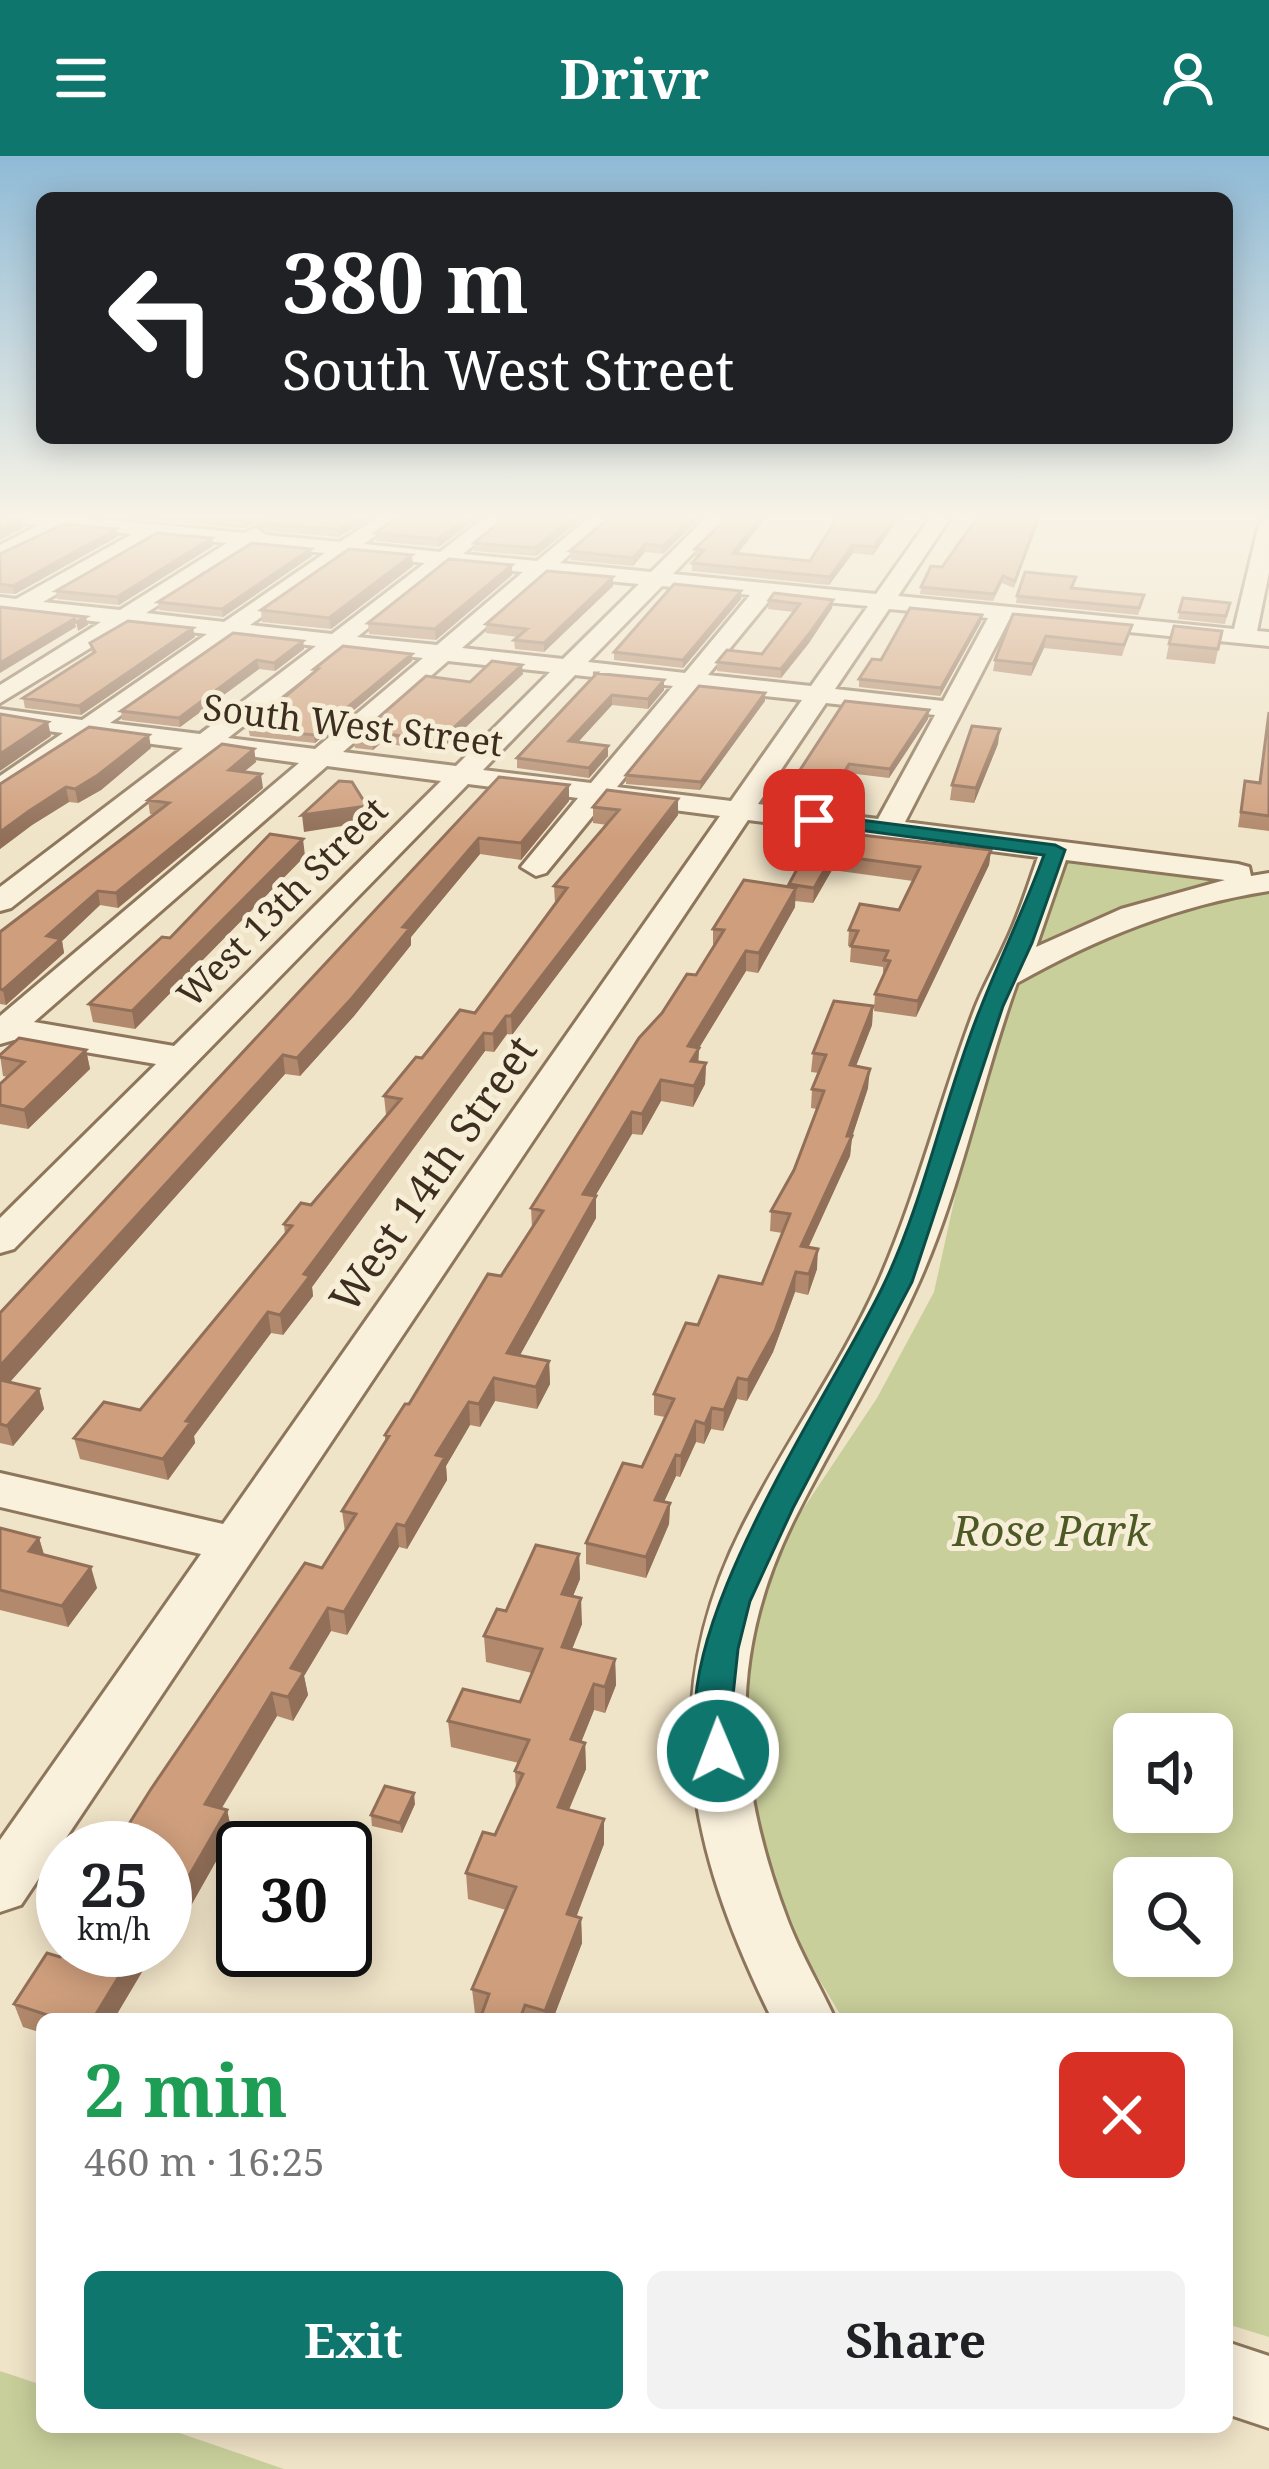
<!DOCTYPE html>
<meta charset="utf-8">
<style>
body{margin:0;font-family:"Noto Serif",serif;background:#f2f2f2;color:#202124;height:100vh;display:flex;flex-direction:column;font-size:45px;white-space:nowrap}
*{box-sizing:border-box;margin:0}
p{font-size:39px;color:#757577}
.icon{flex:none;width:66px;height:66px;fill:none;stroke:currentColor;stroke-width:2;stroke-linecap:round;stroke-linejoin:round}
.map{position:relative;flex:1;overflow:hidden}
.sheet{position:absolute;left:36px;top:1857px;width:1197px;height:420px;display:flex;flex-direction:column;background:#fff;border-radius:18px;box-shadow:0 6px 30px #0003}
.sheet>*{flex:none}
.banner{position:absolute;left:36px;top:36px;width:1197px;height:252px;border-radius:18px;box-shadow:0 6px 30px #0003;background:#202124;color:#fff;overflow:hidden}
.controls{position:absolute;left:1113px;top:1557px;display:grid;gap:24px}
.controls a{display:grid;place-items:center;width:120px;height:120px;border-radius:18px;background:#fff;box-shadow:0 6px 30px #0003;font-size:60px}
.speed{position:absolute;left:36px;top:1665px;display:flex;gap:24px;font-size:60px;font-weight:700;text-align:center}
.speed>*{display:grid;place-content:center;width:156px;height:156px;border-radius:50%;background:#fff;box-shadow:0 6px 30px #0003;line-height:1}
.speed small{font-size:30px;font-weight:400}
.speed .limit{border:6px solid #111;border-radius:18px;background:#fff;color:#111}
.pin{position:absolute;display:grid;place-items:center;width:102px;height:102px;color:#fff;margin:-51px;border-radius:24px;box-shadow:0 6px 18px #0006}
.me{position:absolute;width:132px;margin:-66px;rotate:359deg;stroke-linejoin:round;filter:drop-shadow(0 0 9px #0008)}
.turn{display:flex;align-items:center;gap:42px;height:252px;padding:0 48px;font-size:54px}
.turn .icon{width:156px;height:156px;stroke-width:2.5}
.turn b{display:block;font-size:84px;line-height:102px}
.round{display:grid;place-items:center;flex:none;width:126px;height:126px;border-radius:18px;background:#f2f2f2}
.summary{display:flex;align-items:center;justify-content:space-between;height:204px;padding:0 48px}
h1{font-size:72px;font-weight:700;line-height:90px;color:#1e9e55}
.primary-button{display:flex;gap:24px;margin-top:auto;padding:24px 48px}
.primary-button a{flex:1;height:138px;border-radius:18px;background:#0f766e;color:#fff;font-size:48px;font-weight:700;line-height:138px;text-align:center}
.primary-button a+a{background:#f2f2f2;color:#202124}
header{display:flex;justify-content:space-between;align-items:center;height:156px;padding:0 48px;background:#0f766e;color:#fff;font-size:54px;font-weight:700}
.map>svg:first-child{display:block}
.green{fill:#c9cf9b;fill-rule:evenodd}
.lines{fill:none;stroke-linecap:round;stroke-linejoin:round}
.minor-casing{stroke:#8d765c;stroke-width:6}
.minor{fill:#faf1dc;fill-rule:evenodd}
.wall{fill:#b2896c}
.shaded-wall{fill:#916f58}
.building{fill:#cf9f7d;stroke:#916f58;stroke-width:3}
.route{fill:#0f766e;stroke:#0a4d48;stroke-width:3}
.labels{text-anchor:middle;stroke-width:10;stroke-linejoin:round;paint-order:stroke}
.far-street-label{font-size:36px;fill:#3d2e20;stroke:#f7eed8}
.street-label{font-size:42px;fill:#3d2e20;stroke:#f7eed8}
.park-label{font-size:42px;font-style:italic;fill:#4d5a26;stroke:#f7eed8}
</style>
<header><svg class="icon" aria-label="menu" viewBox="0 0 24 24"><path d="M4 6h16M4 12h16M4 18h16"/></svg>Drivr<svg class="icon" aria-label="person" viewBox="0 0 24 24"><circle cx="12" cy="8" r="4"/><path d="M4 21q1-7 8-7t8 7"/></svg></header>
<div class="map">
<svg width="1269" height="2313" viewBox="0 0 1269 2313">
<rect width="100%" height="100%" fill="#f0e4c8"/>
<path class="green" d="M1068,704L1269,732V2181L1227,2168V1863H843L788,1772L737,1594L758,1433L793,1368L877,1242L934,1136L962,1009L1015,835ZM1134,1578H1212V1656H1134ZM1134,1722H1212V1800H1134Z
M0,2215L42,2229V2271H162L284,2313H0Z"/>
<g class="lines">
<g class="minor-casing">
<path id="minor" d="M0,359H56L244,377L256,372L266,379L340,386L381,359H403L364,388L440,396L488,359H510L463,398L537,405L592,359H613L560,407L651,416L709,359H730L673,418L876,438L932,359H952L898,440L1234,473L1259,368L1269,362V416L1257,475L1269,476V490L1009,464L905,666L1238,708L1249,711L1251,720L1269,717V735C1178,749 1097,782 1017,827C980,929 960,1039 914,1137C879,1214 833,1286 795,1362C726,1499 734,1623 788,1765C801,1799 820,1830 835,1863H772C688,1692 654,1542 745,1366C786,1285 840,1211 878,1127C916,1041 939,949 972,860C981,834 995,811 1006,786C1019,759 1028,729 1038,701L748,664L21,1749L0,1756V1684L201,1398L0,1351V1317L223,1368L720,660L605,645L546,717L536,720L521,711L578,642L468,628L14,1093L0,1097V1062L156,908L14,884L0,888V860L299,607L211,595L11,752L0,755V731L183,592L91,580L0,640V620L63,577L0,569V553L82,564L207,478L128,469L0,547V529L101,466L0,455V441L16,443L132,378L65,371L0,403V389L39,369L0,365ZM157,380L227,387L120,454L43,446ZM252,390L325,397L224,466L146,457ZM349,399L425,407L332,478L250,469ZM448,409L523,416L437,489L357,481ZM546,419L639,428L563,503L462,492ZM662,430L750,439L685,517L588,506ZM772,441L868,450L811,530L708,519ZM889,453L988,462L943,545L835,533ZM233,481L316,490L200,578L110,567ZM342,493L423,502L315,593L228,582ZM448,505L550,516L456,610L343,596ZM575,519L673,530L591,627L483,614ZM697,533L802,544L731,645L617,631ZM826,547L935,559L878,663L758,648ZM327,610L441,625L174,890L34,866ZM1066,704L1225,724L1121,753L1036,791Z
M1227,2186L1269,2200V2272L1227,2258Z"/>
</g>
<use href="#minor" class="minor"/>
</g>
<path class="wall" d="M98,359H374L339,381L268,375L254,368L243,372Z
M400,359H481L439,391L376,385L375,377Z
M508,359H586L536,400L474,395V387Z
M612,359H703L663,398L645,396L633,410L571,404L570,395Z
M730,359H768L738,397L810,405L839,359H901L873,399L853,397L829,429L692,415V407L698,402L695,401V393Z
M979,359H1041L1014,432L1002,427L993,445L920,438L921,431L942,411Z
M116,373L117,381L15,438L0,437V398Z
M213,390L119,449L57,443L56,435Z
M312,400L223,461L159,454L158,446Z
M413,410L331,473L262,466L261,454Z
M512,419L436,484L369,478L368,467Z
M1075,428L1073,433L1143,446L1138,459L1016,447L1017,440Z
M613,430L544,496L515,493L514,484L518,481L486,477V468Z
M1183,442L1230,447L1225,468L1178,463Z
M741,443L683,512L614,504V496Z
M769,444H833L832,452L809,487L781,522L717,515V506L762,498L794,456L768,453Z
M1013,458L1132,469L1122,500L1044,492L1031,520L993,515L995,504Z
M982,459L981,466L940,540L859,531V523L881,504Z
M1222,475L1215,508L1166,503L1169,488Z
M195,481L81,559L25,552L23,542L92,498L90,487Z
M303,485L304,493L275,515L259,513L180,571L122,564L121,555Z
M412,505L315,587L250,580L248,572L314,516V513Z
M593,517L664,524V534L648,553L612,549L578,586L608,590V600L589,622L517,612V602L593,521Z
M523,518L440,595L381,587L373,594L355,592L354,583L470,526Z
M765,545L700,634L626,628V619Z
M929,554L928,563L889,622L848,617L836,637L825,636L816,650L785,646V637Z
M1269,556V675L1238,671L1245,625L1259,626Z
M998,588L974,647L950,644L952,629Z
M151,592L101,634L78,647L69,646L32,669L0,693V628Z
M254,593L256,606L244,616L263,632L118,752L100,749L62,785L64,797L6,849L0,848V776L154,658H150L148,644Z
M499,621L569,645L521,704L480,698L411,781V789L354,860L300,920L285,918L10,1226L39,1233L44,1253L13,1290L0,1287V1157Z
M678,643V659L512,879L507,878L494,896L485,895L312,1131L313,1140L283,1179L271,1177L194,1280L195,1287L168,1324L80,1303L74,1282L140,1254L285,1079L284,1068L311,1049L386,959L384,940L422,902L475,857L555,747L554,730L607,669L593,667V651Z
M818,674L991,694L989,709L916,861L874,855L875,838L883,821V811L850,806L851,790H848L849,774L899,754L913,725L832,714L813,747L795,745V751L758,817L746,815L699,892L698,906L706,907L705,928L693,951L661,945L642,979L632,978L595,1040L596,1062L520,1199L549,1205L550,1228L537,1253L495,1245L480,1271L470,1269L446,1310L447,1324L407,1393L399,1391L347,1479L331,1475L304,1520L308,1539L293,1565L277,1560L222,1652L227,1654L232,1677L176,1776L167,1774L165,1777V1692H126L122,1679L322,1412L345,1376L342,1355L385,1285V1279L409,1248L501,1120L532,1072L531,1052L696,819L713,792V773L789,731Z
M305,700L135,873L93,866L89,848L170,782Z
M873,850L872,869L856,910L868,932L852,981L850,1000L808,1091L817,1113L808,1139L795,1136L773,1196L747,1245L737,1243L723,1275L711,1273L704,1288L696,1286L680,1321L676,1320L664,1346L670,1347L669,1368L646,1422L586,1408V1387L642,1311L665,1261L654,1259V1238L698,1169L762,1128L782,1077L770,1075L771,1055L794,1014L817,953L811,952L812,933L819,917L811,916L813,897Z
M86,894L90,913L28,973L0,968V928L8,921L3,920L0,899Z
M0,1372L39,1382L44,1398L97,1432L68,1471L0,1454Z
M579,1398L580,1423L573,1440L582,1468L572,1493L615,1503L616,1529L605,1557L594,1554L581,1586L585,1587L586,1613L569,1654L604,1688L576,1760L581,1762L582,1787L553,1863H480L481,1860L475,1858L472,1833L506,1754L468,1743L466,1717L495,1679L516,1634L515,1615L519,1607L451,1591L448,1565L520,1546L532,1517L486,1506L484,1480L506,1455Z
M415,1648L402,1677L372,1670L371,1659Z
M64,1794H155L114,1863H42V1877L23,1871L14,1848L60,1801Z"/>
<path class="shaded-wall" d="M361,359H374L339,381L338,374Z
M471,359H481L439,391L438,383Z
M576,359H586L536,400L535,392Z
M695,359H703L663,398V390Z
M762,359H768L732,405L733,397Z
M896,359H901L873,399L874,391Z
M253,360L254,368L243,372L242,365Z
M22,364L23,372L0,384V375Z
M116,373L117,381L15,438L13,430Z
M212,382L213,390L119,449L117,441Z
M645,388V396L633,410V402Z
M853,389V397L829,429L830,421Z
M311,393L312,400L223,461L222,453Z
M412,399L413,410L331,473L329,462Z
M512,409V419L436,484L435,473Z
M613,421V430L544,496V487Z
M741,435V443L683,512V504Z
M833,444L832,452L809,487L781,522V513Z
M982,459L981,466L940,540L941,532Z
M86,461L88,469L78,475L76,466Z
M74,463L76,471L0,517V507Z
M193,472L195,481L81,559L79,550Z
M1046,480L1044,492L1031,520L1033,508Z
M303,485L304,493L275,515L274,507Z
M412,498V505L315,587L314,579Z
M257,504L259,513L180,571L179,562Z
M522,509L523,518L440,595L439,585Z
M664,524V534L648,553V543Z
M765,537V545L700,634L701,626Z
M612,539V549L569,596V585Z
M929,554L928,563L889,622L890,613Z
M48,566L51,580L0,615V598Z
M1000,573L998,588L974,647L976,632Z
M380,577L381,587L373,594L372,585Z
M149,579L151,592L101,634L78,647L75,633Z
M608,590V600L589,622V612Z
M254,593L256,606L230,627L229,614Z
M849,608L848,617L836,637L837,628Z
M261,618L263,632L118,752L116,737Z
M825,627V636L816,650L817,641Z
M569,629V645L521,704V687Z
M66,631L69,646L32,669L0,693V676L29,655Z
M678,643V659L512,879L511,860Z
M367,650L368,666L304,676L302,659Z
M479,682L480,698L411,781V789L354,860L300,920L297,902L403,771Z
M303,683L305,700L135,873L132,855Z
M991,694L989,709L916,861L918,845Z
M833,699L832,714L813,747L814,732Z
M796,732L795,751L758,817L759,797Z
M98,735L100,749L62,785L64,797L6,849L3,834L47,780Z
M746,795V815L699,892L698,912L691,926L688,890Z
M873,850L872,869L849,928L850,909Z
M506,860L507,878L494,896L493,878Z
M484,877L485,895L312,1131L313,1140L283,1179L280,1159L304,1118Z
M86,894L90,913L28,973L24,954Z
M283,899L285,918L0,1237V1210Z
M706,907L705,928L693,951L694,930Z
M870,913L868,932L852,981L850,1000L800,1110L801,1090L847,980Z
M661,924V945L642,979V958Z
M632,956V978L584,1059L583,1038Z
M596,1040V1062L509,1219L507,1197Z
M818,1093L817,1113L808,1139L809,1118Z
M796,1116L795,1136L773,1196L747,1245L748,1224Z
M268,1156L271,1177L194,1280L195,1287L168,1324L163,1303L186,1265Z
M549,1205L550,1228L537,1253L536,1231Z
M494,1222L495,1245L480,1271L479,1248Z
M738,1222L737,1243L723,1275L724,1254Z
M39,1233L44,1253L13,1290L7,1270Z
M469,1246L470,1269L446,1310L447,1324L407,1393L405,1370L436,1299Z
M712,1252L711,1273L704,1288L705,1268Z
M696,1265V1286L680,1321L681,1300Z
M676,1299V1320L655,1365V1344Z
M670,1347L669,1368L646,1422V1401Z
M397,1368L399,1391L347,1479L344,1456Z
M39,1382L45,1403L29,1395Z
M579,1398L580,1423L563,1464L562,1438Z
M91,1411L97,1432L68,1471L62,1450Z
M581,1442L582,1468L563,1516L562,1491Z
M328,1452L331,1475L304,1520L308,1539L293,1565L288,1541L291,1512Z
M615,1503L616,1529L605,1557V1531Z
M594,1528V1554L572,1609L571,1583Z
M272,1537L277,1560L210,1671L205,1648Z
M585,1587L586,1613L559,1676L558,1651Z
M414,1637L415,1648L402,1677L400,1667Z
M227,1654L232,1677L176,1776L170,1753Z
M604,1663V1688L568,1783L567,1758Z
M581,1762L582,1787L553,1863H545V1855Z
M135,1794H155L114,1863H93Z"/>
<path class="building" d="M178,359H361L338,374L267,367L253,360L242,365Z
M400,359H471L438,383L375,377Z
M508,359H576L535,392L474,387Z
M612,359H695L663,390L645,388L633,402L570,395Z
M730,359H762L733,397L810,405L839,359H896L874,391L853,389L830,421L692,407L704,394L695,393Z
M979,359H1039L1015,425L1003,420L994,438L921,431L931,410L942,411Z
M0,361L22,364L0,375Z
M64,368L116,373L13,430L0,428V398Z
M157,377L212,382L117,441L56,435Z
M252,387L311,393L222,453L158,446Z
M349,393L412,399L329,462L261,454Z
M449,403L512,409L435,473L368,467Z
M547,415L613,421L544,487L514,484L527,473L486,468Z
M1025,416L1076,421L1071,432L1144,439L1139,452L1017,440Z
M674,428L741,435L683,504L614,496Z
M774,437L833,444L809,478L781,513L717,506L727,494L762,498L800,448L769,444Z
M1183,442L1230,447L1226,460L1179,456Z
M0,451L86,461L76,466L74,463L0,507Z
M910,452L982,459L941,532L859,523L872,503L881,504Z
M1013,458L1132,469L1124,489L1046,480L1033,508L995,504Z
M128,465L193,472L79,550L23,542L95,496L90,487Z
M1174,470L1222,475L1218,493L1169,488Z
M233,477L303,485L274,507L257,504L179,562L121,555Z
M343,490L412,498L314,579L248,572L318,513H314Z
M492,505L522,509L439,585L380,577L372,585L354,583L426,520L470,526Z
M593,517L664,524L648,543L612,539L569,585L608,590L589,612L517,602L597,517Z
M699,530L765,537L701,626L626,619Z
M845,545L929,554L890,613L849,608L837,628L825,627L817,641L785,637Z
M1269,556V660L1241,656L1245,625L1260,627Z
M0,558L48,566L0,598Z
M972,570L1000,573L976,632L952,629Z
M89,571L149,579L98,619L75,633L66,631L29,655L0,676V628Z
M222,588L254,593L229,614L261,618L116,737L98,735L47,780L61,783L3,834L0,833V776L169,647L148,644Z
M499,621L569,629L521,687L479,682L403,771L410,772L352,842L297,902L283,899L0,1210V1157Z
M339,625L352,626L367,650L302,659Z
M607,634L678,643L511,860H506L493,878L484,877L304,1118L310,1120L280,1159L268,1156L186,1265L191,1266L163,1303L74,1282L104,1246L140,1254L292,1070L284,1068L301,1047L311,1049L401,943L384,940L416,901L422,902L460,854L475,857L567,732L554,730L619,654L593,651Z
M818,674L991,694L918,845L875,838L890,805L884,804L888,795L851,790L858,775L849,774L860,748L899,754L920,711L833,699L814,732L789,728Z
M270,678L303,683L132,855L89,848L162,781L170,782Z
M744,724L796,732L759,797L746,795L688,890L699,892L691,905L706,907L694,930L661,924L642,958L632,956L583,1038L596,1040L507,1197L549,1205L536,1231L494,1222L479,1248L469,1246L436,1299L445,1301L405,1370L397,1368L344,1456L328,1452L291,1512L304,1516L288,1541L272,1537L205,1648L227,1654L170,1753L165,1752V1692H138L143,1684L122,1679L151,1633L305,1407L322,1412L356,1358L342,1355L389,1280L385,1279L405,1248H409L488,1118L501,1120L543,1055L531,1052L639,882L662,857L687,818L696,819L724,774L713,773Z
M834,845L873,850L850,909L870,913L847,980H852L801,1090L818,1093L809,1118L796,1116L775,1175L748,1224L738,1222L724,1254L712,1252L705,1268L696,1265L681,1300L676,1299L655,1344L670,1347L646,1401L586,1387L623,1307L642,1311L674,1243L654,1238L686,1167L698,1169L719,1120L762,1128L790,1058L771,1055L794,1014L824,935L812,933L826,899L813,897Z
M19,882L86,894L24,954L0,949V928L24,906L0,901V899Z
M0,1224L39,1233L7,1270L0,1268Z
M0,1372L39,1382L29,1395L91,1411L62,1450L0,1434Z
M536,1389L579,1398L562,1438L581,1442L562,1491L615,1503L605,1531L594,1528L571,1583L585,1587L558,1651L604,1663L567,1758L581,1762L545,1855L525,1849L520,1863H480L489,1838L472,1833L516,1731L466,1717L483,1676L495,1679L523,1618L515,1615L529,1584L448,1565L463,1533L520,1546L542,1493L484,1480L497,1453L506,1455Z
M385,1630L414,1637L400,1667L371,1659Z
M64,1794H135L93,1863H59L14,1848L47,1797L60,1801Z"/>
<linearGradient id="sky" x2="0" y2="1"><stop stop-color="#8fbad6"/><stop offset="0.53" stop-color="#f8f3e6"/><stop offset="1" stop-color="#f8f3e6" stop-opacity="0"/></linearGradient>
<rect width="1269" height="682" fill="url(#sky)"/>
<path class="route" d="M814,658L1055,689L1065,694L1032,787L1003,850L912,1126L793,1352L750,1445L738,1493L731,1558L736,1595L730,1606L718,1610L705,1606C650,1496 836,1231 884,1128C926,1040 944,941 981,851C1001,800 1025,751 1044,699L807,667V660Z"/>
<g class="labels">
<g class="far-street-label">
<text transform="translate(353 569) rotate(7)" y="13">South West Street</text>
<text transform="translate(282 746) rotate(-45)" y="13">West 13th Street</text>
</g>
<g class="street-label">
<text transform="translate(433 1018) rotate(-55)" y="15">West 14th Street</text>
</g>
<g class="park-label">
<text x="1051" y="1390">Rose Park</text>
</g>
</g>
</svg>
<div class="controls">
<a><svg class="icon" aria-label="sound" viewBox="0 0 24 24"><path d="M4 9h4l5-4v14l-5-4H4zM17 9q2 3 0 6"/></svg></a>
<a><svg class="icon" aria-label="search" viewBox="0 0 24 24"><circle cx="10" cy="10" r="6"/><path d="M15 15l6 6"/></svg></a>
</div>
<div class="speed"><div>25<small>km/h</small></div><div class="limit">30</div></div>
<div class="pin" style="left:814px;top:664px;background:#d93025"><svg class="icon" aria-label="arrive" viewBox="0 0 24 24"><path d="M6 21V4h12l-3 4 3 4H6"/></svg></div>
<svg class="me" style="left:718px;top:1595px" viewBox="-20 -20 40 40"><circle r="17" fill="#0f766e" stroke="#fff" stroke-width="3"/><path d="M0-11L8 9 0 5-8 9z" fill="#fff"/></svg>
<div class="banner">
<div class="turn"><svg class="icon" aria-label="left" viewBox="0 0 24 24"><path d="M17 20v-9H6M10 6l-5 5 5 5"/></svg><div><b>380 m</b>South West Street</div></div>
</div>
<section class="sheet">
<div class="summary"><div><h1>2 min</h1><p>460 m · 16:25</p></div><a class="round" style="background:#d93025;color:#fff"><svg class="icon" aria-label="close" viewBox="0 0 24 24"><path d="M6 6l12 12M18 6L6 18"/></svg></a></div>
<div class="primary-button"><a>Exit</a><a>Share</a></div>
</section>
</div>
